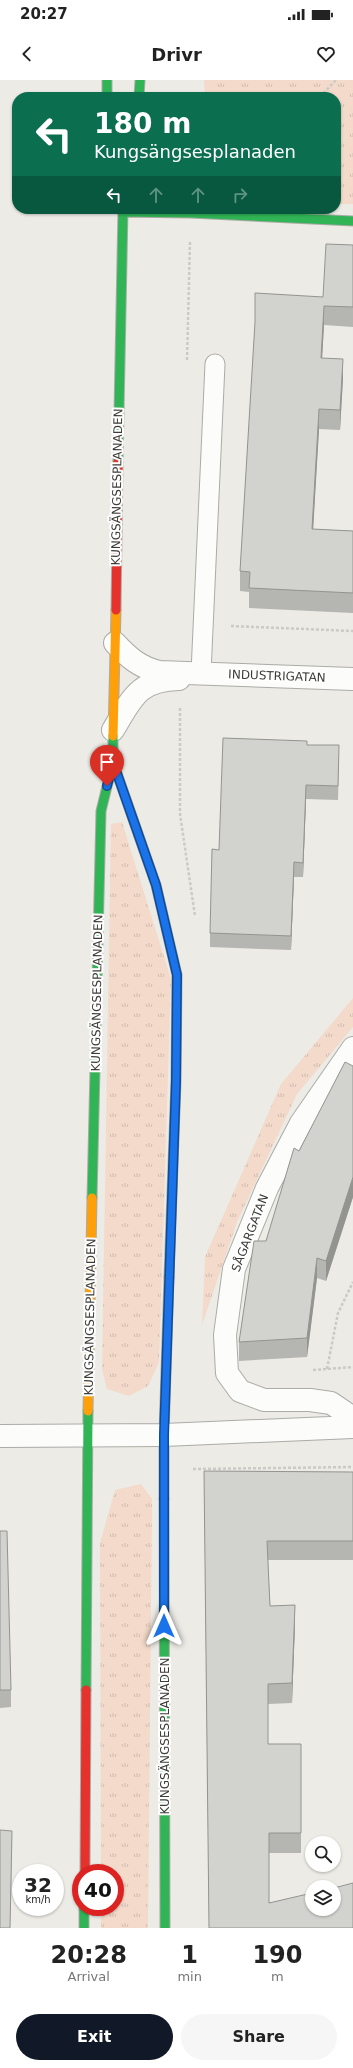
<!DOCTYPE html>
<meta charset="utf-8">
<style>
body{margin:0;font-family:"DejaVu Sans",sans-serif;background:#f6f6f6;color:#222;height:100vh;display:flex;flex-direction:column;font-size:15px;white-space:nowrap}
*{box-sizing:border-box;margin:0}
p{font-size:13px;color:#767676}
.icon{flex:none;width:22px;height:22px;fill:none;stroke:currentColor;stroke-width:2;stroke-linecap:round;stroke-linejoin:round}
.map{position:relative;height:1848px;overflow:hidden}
.sheet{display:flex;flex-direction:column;background:#fff;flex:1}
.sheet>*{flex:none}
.banner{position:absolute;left:12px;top:12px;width:329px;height:122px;border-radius:16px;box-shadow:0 1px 3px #0004;background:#0b6e4f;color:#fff;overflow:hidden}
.controls{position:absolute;left:305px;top:1756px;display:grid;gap:8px}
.controls a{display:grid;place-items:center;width:36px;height:36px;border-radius:50%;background:#fff;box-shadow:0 1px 3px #0004;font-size:20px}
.speed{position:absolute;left:12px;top:1784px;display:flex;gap:8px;font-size:20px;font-weight:700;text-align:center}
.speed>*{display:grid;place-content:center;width:52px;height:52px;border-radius:50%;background:#fff;box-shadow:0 1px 3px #0004;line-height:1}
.speed small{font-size:10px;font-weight:400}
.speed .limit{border:6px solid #d22;background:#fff;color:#111}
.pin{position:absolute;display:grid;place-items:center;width:34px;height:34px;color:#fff;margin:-41px -17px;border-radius:50% 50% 50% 0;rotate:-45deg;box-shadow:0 0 4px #0007}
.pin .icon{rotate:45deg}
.me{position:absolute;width:44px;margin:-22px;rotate:0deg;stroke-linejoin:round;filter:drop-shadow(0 0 3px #0008)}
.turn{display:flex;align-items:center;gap:14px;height:84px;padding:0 16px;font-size:18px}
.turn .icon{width:52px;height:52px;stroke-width:2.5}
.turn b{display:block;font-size:28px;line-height:34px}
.lanes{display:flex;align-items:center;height:38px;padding:0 16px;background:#0003;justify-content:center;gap:20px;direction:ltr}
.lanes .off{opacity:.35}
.eta{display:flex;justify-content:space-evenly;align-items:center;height:68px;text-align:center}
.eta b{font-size:24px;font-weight:800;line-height:28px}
.primary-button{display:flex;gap:8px;margin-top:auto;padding:8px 16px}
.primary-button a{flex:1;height:46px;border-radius:24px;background:#111827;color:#fff;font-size:16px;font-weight:800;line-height:46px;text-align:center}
.primary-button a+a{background:#f6f6f6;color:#222}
.status{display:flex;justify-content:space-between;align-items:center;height:28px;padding:0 20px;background:#fff;direction:ltr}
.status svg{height:11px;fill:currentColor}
header{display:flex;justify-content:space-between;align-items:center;height:52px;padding:0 16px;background:#fff;font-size:18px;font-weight:800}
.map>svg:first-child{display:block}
.grass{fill:url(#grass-tufts)}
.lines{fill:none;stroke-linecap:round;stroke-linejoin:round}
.lane-casing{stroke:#ababa7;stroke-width:21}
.street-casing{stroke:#ababa7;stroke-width:24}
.fast-casing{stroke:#ababa7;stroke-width:11}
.slow-casing{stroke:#ababa7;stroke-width:11}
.jam-casing{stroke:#ababa7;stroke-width:11}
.path{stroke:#cbcac7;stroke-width:2.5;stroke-dasharray:3 2;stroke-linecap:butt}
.lane{stroke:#fcfcfb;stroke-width:19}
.street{stroke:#fcfcfb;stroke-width:22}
.fast{stroke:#30b455;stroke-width:9}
.slow{stroke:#ff9f0a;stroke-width:9}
.jam{stroke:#e5322d;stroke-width:9}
.wall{fill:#b5b5b1}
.shaded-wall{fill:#939490}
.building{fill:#d2d3ce;stroke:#939490}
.route-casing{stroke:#114b97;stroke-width:10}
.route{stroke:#1a73e8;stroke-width:7}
.labels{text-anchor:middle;stroke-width:4;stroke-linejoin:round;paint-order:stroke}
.street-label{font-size:12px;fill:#3c3b37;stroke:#fff}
</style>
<div class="status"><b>20:27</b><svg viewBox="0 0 49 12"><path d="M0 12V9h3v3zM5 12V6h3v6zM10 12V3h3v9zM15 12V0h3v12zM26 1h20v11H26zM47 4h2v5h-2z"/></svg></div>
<header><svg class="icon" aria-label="back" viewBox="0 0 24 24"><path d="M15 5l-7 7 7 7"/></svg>Drivr<svg class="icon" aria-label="heart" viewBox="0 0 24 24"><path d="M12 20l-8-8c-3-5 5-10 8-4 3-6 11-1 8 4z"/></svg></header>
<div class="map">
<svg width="353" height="1848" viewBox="0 0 353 1848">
<defs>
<pattern id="grass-tufts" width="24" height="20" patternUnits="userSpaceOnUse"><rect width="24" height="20" fill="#f3daca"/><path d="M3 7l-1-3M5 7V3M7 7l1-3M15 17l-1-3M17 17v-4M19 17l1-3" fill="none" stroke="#d1bcae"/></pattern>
</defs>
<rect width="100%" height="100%" fill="#ecebe6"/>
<path class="grass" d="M204,0H353V124H336V17H205Z
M122,742L171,899L159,1282L148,1306L129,1316L107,1309L102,1290L111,744Z
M353,918V947L297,1014L237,1142L202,1245L205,1177L281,1004Z
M141,1404L152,1419L148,1848H101V1827H115V1793H101L100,1463L115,1410Z"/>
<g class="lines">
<g class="lane-casing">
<path id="lane" d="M201,593L215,284"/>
</g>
<g class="street-casing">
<path id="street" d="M115,563C128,577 139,587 159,592L353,599
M113,650C132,619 137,600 179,599
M353,968L301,1043L267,1108L234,1189L225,1255L227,1293L240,1311L264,1320H310L331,1323L353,1338
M0,1356L164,1355L353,1347"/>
</g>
<g class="fast-casing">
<path id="fast" d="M107,0V17
M139,17L140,0
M122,132L190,133L353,141
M118,382L123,129
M113,682L156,805L177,895L176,1001L169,1197
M92,1118L101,731L113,682V656
M164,1419L165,1848
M86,1610L88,1331
M84,1827V1848"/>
</g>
<g class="slow-casing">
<path id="slow" d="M113,656L116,530
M88,1331L92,1118
M164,1419V1355L169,1197"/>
</g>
<g class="jam-casing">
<path id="jam" d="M116,530L118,382
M85,1793L86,1610"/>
</g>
<path class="path" d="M320,17L336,0
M187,280L190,161
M231,546L353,551
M180,628V734L195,836
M327,1289L338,1233L353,1202
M313,1290L353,1287
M193,1389L353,1387"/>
<use href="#lane" class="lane"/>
<use href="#street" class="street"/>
<use href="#fast" class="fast"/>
<use href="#slow" class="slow"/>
<use href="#jam" class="jam"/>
</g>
<path class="wall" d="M353,165V247L324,245L322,278L343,298L340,350L319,349L313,449L353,451V533L249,528V512L240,511V491L255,244L323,217Z
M307,665L339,679L338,720L306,719L303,797H294L291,870L210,867V853L219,770Z
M353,986V1117L326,1201L317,1198L307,1277L239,1281V1262L266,1161L299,1071Z
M204,1391L353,1392V1480H268L270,1526L295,1544L292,1623L268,1624V1664H301V1773H269L209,1848Z
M0,1451L11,1610V1627L0,1628Z"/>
<path class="shaded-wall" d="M324,226V245L321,297V278Z
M343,279V298L340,350V330Z
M319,329V349L312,469V449Z
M306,705V719L303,797V783Z
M294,782V797L291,870V856Z
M353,1097V1117L326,1201V1181Z
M317,1178V1198L307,1277V1258Z
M295,1525V1544L292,1623V1603Z
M12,1751V1768L10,1848Z"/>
<path class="building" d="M326,164L353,165V227L324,226L321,278L343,279L340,330L319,329L312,449L353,451V513L249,508L250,492L240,491L255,242V213L323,217Z
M223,658L307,661V665H339L338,706L306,705L303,783L294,782L291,856L210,853L212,769L219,770Z
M345,982L353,986V1097L326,1181L317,1178L307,1258L239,1262L254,1161H266L294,1068L299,1071Z
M204,1391L353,1392V1461H267L270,1526L295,1525L292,1603L268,1604V1664H301V1753H269V1823L312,1813V1829H334V1808L353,1803V1848H209Z
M0,1451H7L11,1610H0Z
M0,1750L12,1751L10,1848H0Z"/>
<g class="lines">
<g class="route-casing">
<path id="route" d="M107,706L113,682L156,805L177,895L176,1001L164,1355V1546"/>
</g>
<use href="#route" class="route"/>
</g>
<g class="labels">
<g class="street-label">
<text transform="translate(117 407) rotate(-89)" y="4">KUNGSÄNGSESPLANADEN</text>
<text transform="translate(277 596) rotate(2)" y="4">INDUSTRIGATAN</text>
<text transform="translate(97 913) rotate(-89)" y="4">KUNGSÄNGSESPLANADEN</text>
<text transform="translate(250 1153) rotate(-69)" y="4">SÅGARGATAN</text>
<text transform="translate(90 1237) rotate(-89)" y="4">KUNGSÄNGSESPLANADEN</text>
<text transform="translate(165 1656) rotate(-90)" y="4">KUNGSÄNGSESPLANADEN</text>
</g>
</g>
</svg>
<div class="controls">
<a><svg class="icon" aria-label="search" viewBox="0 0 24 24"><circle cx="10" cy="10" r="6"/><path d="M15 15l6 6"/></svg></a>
<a><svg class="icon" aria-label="layers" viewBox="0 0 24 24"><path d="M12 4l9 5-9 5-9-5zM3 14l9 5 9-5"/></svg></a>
</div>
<div class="speed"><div>32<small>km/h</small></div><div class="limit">40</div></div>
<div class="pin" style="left:107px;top:706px;background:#d93025"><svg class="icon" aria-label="arrive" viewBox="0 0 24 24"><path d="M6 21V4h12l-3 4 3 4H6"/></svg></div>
<svg class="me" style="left:164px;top:1546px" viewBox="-20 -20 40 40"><path d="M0-17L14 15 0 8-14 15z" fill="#1a73e8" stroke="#fff" stroke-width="4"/></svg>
<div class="banner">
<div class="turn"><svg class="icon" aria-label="left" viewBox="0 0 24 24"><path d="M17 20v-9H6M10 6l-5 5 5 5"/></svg><div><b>180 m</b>Kungsängsesplanaden</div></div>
<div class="lanes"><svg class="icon" aria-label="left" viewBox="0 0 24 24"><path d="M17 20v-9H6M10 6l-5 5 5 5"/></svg><svg class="icon off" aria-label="ahead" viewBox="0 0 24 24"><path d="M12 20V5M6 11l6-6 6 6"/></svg><svg class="icon off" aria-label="ahead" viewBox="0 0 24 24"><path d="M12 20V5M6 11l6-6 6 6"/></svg><svg class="icon off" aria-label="right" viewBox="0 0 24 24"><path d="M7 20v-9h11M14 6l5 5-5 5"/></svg></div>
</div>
</div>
<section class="sheet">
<div class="eta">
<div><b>20:28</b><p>Arrival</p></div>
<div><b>1</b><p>min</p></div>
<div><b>190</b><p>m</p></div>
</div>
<div class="primary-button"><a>Exit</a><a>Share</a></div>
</section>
